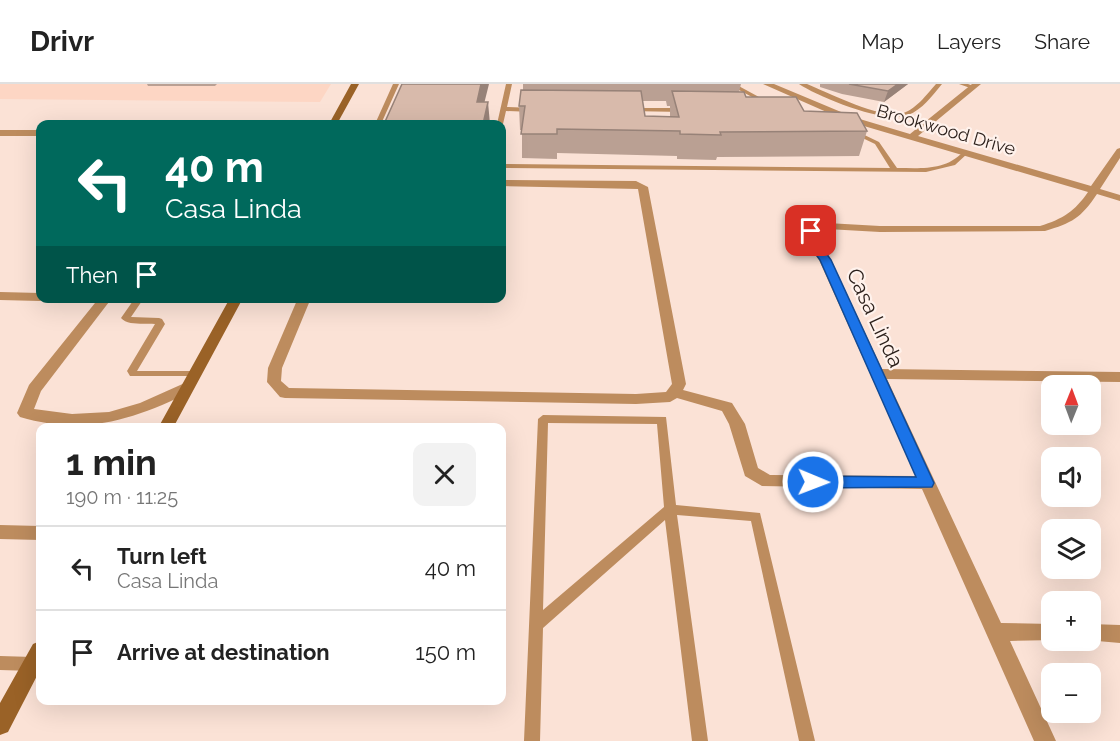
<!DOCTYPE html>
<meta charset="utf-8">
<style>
body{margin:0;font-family:Raleway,sans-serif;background:#f2f2f2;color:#222;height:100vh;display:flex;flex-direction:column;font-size:22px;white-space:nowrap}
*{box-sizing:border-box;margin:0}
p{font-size:20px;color:#767676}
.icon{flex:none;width:33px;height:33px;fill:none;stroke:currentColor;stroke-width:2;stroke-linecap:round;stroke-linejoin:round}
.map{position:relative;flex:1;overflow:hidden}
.panel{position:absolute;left:36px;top:339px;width:470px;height:282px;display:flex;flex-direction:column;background:#fff;border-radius:12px;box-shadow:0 6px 24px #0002}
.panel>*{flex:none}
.banner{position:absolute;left:36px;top:36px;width:470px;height:183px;border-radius:12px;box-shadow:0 6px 24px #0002;background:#00695c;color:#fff;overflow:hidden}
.needle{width:39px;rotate:1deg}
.controls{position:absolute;left:1041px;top:291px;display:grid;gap:12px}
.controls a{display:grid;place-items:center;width:60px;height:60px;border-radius:12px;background:#fff;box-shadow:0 6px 24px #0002;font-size:30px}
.pin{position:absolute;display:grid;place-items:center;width:51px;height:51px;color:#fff;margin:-26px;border-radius:12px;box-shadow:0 3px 9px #0006}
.me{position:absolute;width:66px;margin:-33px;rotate:91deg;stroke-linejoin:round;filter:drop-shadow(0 0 4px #0008)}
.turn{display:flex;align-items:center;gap:21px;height:126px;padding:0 30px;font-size:27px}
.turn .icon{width:78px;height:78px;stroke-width:2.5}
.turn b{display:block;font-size:42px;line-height:51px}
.then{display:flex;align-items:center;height:57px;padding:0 30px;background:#0003;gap:12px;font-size:22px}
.round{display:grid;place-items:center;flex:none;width:63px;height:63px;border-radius:12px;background:#f2f2f2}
.overview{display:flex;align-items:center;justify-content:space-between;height:102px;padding:0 30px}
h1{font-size:36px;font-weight:700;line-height:45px}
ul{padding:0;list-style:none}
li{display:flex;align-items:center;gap:18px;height:84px;padding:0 30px;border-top:2px solid #e0e0e0}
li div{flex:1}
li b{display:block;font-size:22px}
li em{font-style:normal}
header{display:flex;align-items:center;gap:36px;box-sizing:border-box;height:84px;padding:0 30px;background:#fff;border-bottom:2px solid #e0e0e0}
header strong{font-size:28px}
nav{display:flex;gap:33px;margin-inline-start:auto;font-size:21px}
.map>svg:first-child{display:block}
.built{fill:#fdd6c4}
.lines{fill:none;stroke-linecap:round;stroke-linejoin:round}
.service{fill:#bd8c5e;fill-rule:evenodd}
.minor{fill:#bd8c5e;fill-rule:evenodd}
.secondary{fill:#9a6227;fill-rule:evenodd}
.wall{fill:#baa093;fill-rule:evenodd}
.shaded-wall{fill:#978278}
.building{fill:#d8baab;stroke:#978278;stroke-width:1.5}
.route{fill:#1a73e8;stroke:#114b97;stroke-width:1.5}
.labels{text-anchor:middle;stroke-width:4.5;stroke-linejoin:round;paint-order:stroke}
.far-street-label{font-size:18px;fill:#2b1f1a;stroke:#fff2ec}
.street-label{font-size:21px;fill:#2b1f1a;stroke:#fff2ec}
</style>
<header>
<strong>Drivr</strong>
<nav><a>Map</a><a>Layers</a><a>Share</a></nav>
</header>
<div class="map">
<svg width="1120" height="657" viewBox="0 0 1120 657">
<rect width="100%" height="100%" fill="#fbe2d6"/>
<path class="built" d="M0,0H331L320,18L0,15Z"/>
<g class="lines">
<path class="service" d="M393,0H399L381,40H375Z
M506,0H512L507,23L533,24L536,26L533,28L506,27L503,40L501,42L497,40Z
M728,0H735L770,19L765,20Z
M799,0H807C829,9 878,34 900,30C915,27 927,10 936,0H942C933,11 922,26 908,31C887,41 818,13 799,0Z
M959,0H968L976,3L973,5Z
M630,24H683L686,26L683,28L628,27L627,26Z
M852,45L879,58L897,84C921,84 945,87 963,68L968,69L955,81L926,88L501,84V80L890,84L875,60L850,48V46Z
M135,214H144L131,233L159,234L162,235L165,240L137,287H195L199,288L200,290L199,292H130L127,287L155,240C145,239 128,242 121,234Z
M543,331L666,333L676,421L760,429L815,657H799L751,437L677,431L708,657H692L665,436L543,544L540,657H524L538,335ZM548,339L657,340L664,423L543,526Z
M0,572L33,573L38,575L40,580L38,585L33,587L0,586Z"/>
<path class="minor" d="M763,0H774L853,33L910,50L972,0H981L918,52L1091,102L1117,65L1120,64V74L1100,105L1120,111V117L1097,110C1081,134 1072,139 1045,147L880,148L827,145L819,147L815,151L831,176L882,285L1120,288V298L887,295L1001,539L1052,540V556H1056L1010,557L1056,657H1034L922,405L762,402L745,392L729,340L722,327L677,314L670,318L636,320L285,314L280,313L267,298L268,284L298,214H311L282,284L281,297L289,304L636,310L666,308L672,300L638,105L501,102V96L636,97L648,103L686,300L683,306L732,319L745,340L758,384L770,391L916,392L819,176L807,160L803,150L811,142L827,139L880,142H1040C1063,135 1075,127 1088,108L847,37Z
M0,46H40V52H0Z
M0,208L40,209V214H45L40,217L0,216Z
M99,214H112L41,307L34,325L72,330L109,328L140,319L187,298L192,299L194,303L192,307C134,336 84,352 20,333L17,329L29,301Z
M182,214H242V215L236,219L188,218Z
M0,441L40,442V456L0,455Z
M1090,540L1120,541V559L1086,556H1090Z"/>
<path class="secondary" d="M351,0H359L337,40H329Z
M230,214H243L173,344H158Z
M40,557V586L8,648L0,651V619L33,560Z"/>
</g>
<path class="wall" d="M147,0H217L215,2H148Z
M523,0H741L739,8L746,13L804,27L867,47L859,72L717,73L716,76L677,75V72L557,69V75L522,74V46H520L519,22L523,6ZM642,17H666L667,22H670V33L645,32Z
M820,0H908L884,18L842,10L820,3Z"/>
<path class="shaded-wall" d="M481,0H489L479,40L477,18Z
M898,0H908L884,18L888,7Z
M488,18L490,40H483Z"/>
<path class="building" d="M402,0H481L477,18H488L483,40H384Z
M849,0H898L888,7Z
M521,6L641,7L645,32L679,33L672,7L744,8L746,13H796L804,27L857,29L867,47L720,48L721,51L680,50V47L557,45V50H521L525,22H519Z"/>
<path class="route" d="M807,145H814L816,155L831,176L934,399L932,403L813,404L808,402L806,398L808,394L813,392L916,393L820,176L805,155Z"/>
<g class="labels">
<g class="far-street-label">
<text transform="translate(946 46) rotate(16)" y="6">Brookwood Drive</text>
</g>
<g class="street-label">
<text transform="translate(875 234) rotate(65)" y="7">Casa Linda</text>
</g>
</g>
</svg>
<div class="controls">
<a><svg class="needle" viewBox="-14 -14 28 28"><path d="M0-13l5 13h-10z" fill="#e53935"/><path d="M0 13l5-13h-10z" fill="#767676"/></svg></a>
<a><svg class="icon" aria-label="sound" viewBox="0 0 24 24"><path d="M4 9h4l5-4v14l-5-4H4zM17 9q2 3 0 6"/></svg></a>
<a><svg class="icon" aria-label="layers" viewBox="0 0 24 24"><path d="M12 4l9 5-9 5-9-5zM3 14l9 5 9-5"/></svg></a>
<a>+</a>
<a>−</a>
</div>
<div class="pin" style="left:811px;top:147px;background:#d93025"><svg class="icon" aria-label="arrive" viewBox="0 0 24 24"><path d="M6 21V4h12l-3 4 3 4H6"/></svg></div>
<svg class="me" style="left:813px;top:398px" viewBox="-20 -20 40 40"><circle r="17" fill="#1a73e8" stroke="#fff" stroke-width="3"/><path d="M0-11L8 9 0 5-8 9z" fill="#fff"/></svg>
<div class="banner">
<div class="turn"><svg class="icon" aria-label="left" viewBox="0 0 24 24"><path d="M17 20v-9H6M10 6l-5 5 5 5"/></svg><div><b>40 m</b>Casa Linda</div></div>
<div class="then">Then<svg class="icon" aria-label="arrive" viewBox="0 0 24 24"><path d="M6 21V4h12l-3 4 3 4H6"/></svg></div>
</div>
<section class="panel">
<div class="overview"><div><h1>1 min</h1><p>190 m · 11:25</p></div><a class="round"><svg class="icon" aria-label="close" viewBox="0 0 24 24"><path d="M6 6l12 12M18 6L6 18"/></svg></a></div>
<ul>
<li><svg class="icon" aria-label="left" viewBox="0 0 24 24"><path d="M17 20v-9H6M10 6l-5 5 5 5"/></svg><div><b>Turn left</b><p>Casa Linda</p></div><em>40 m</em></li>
<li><svg class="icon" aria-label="arrive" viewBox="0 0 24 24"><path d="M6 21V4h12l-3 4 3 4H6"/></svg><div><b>Arrive at destination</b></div><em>150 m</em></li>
</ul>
</section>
</div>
